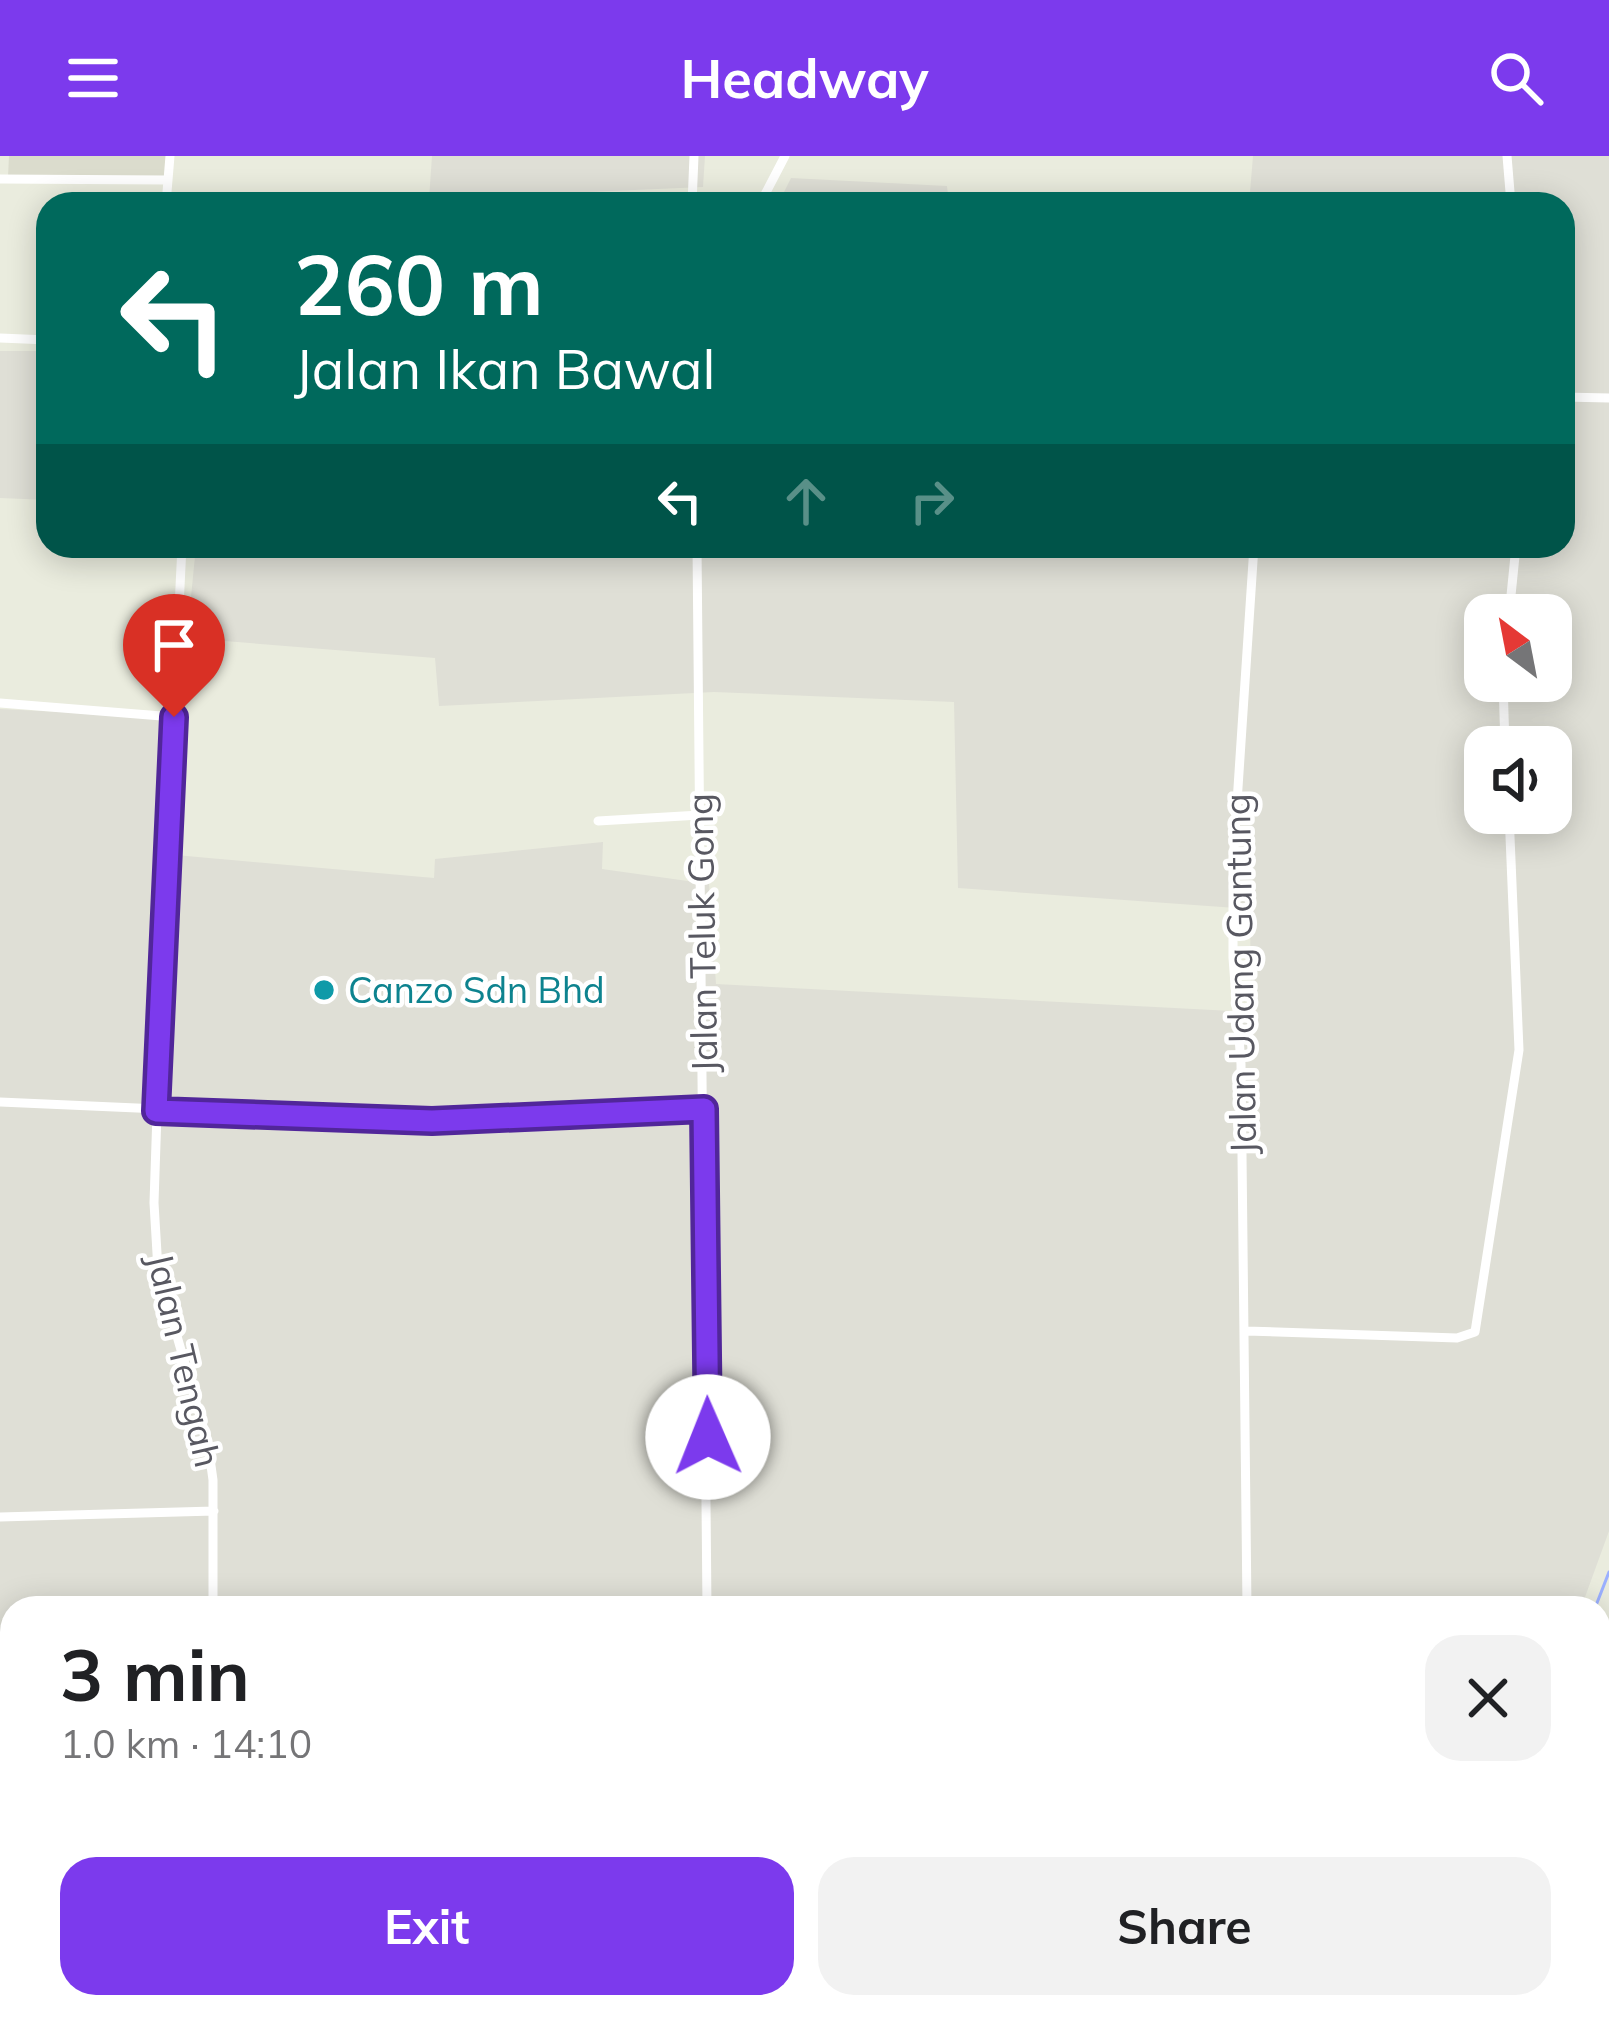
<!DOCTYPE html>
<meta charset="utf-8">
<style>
body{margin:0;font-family:Mulish,sans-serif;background:#f2f2f2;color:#202124;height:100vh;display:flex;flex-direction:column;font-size:45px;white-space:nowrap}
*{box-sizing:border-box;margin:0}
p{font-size:39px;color:#757577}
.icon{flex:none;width:66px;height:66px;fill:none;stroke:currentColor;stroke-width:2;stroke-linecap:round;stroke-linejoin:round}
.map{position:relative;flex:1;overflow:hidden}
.sheet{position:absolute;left:0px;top:1440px;width:1611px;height:423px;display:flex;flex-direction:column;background:#fff;border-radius:36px 36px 0 0;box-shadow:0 6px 30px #0003}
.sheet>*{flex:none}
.hud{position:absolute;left:36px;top:36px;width:1539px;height:366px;border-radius:36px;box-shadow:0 6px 30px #0003;background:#00695c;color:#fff;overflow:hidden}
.needle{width:78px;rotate:328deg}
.tools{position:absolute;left:1464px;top:438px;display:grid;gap:24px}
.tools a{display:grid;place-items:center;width:108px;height:108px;border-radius:24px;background:#fff;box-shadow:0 6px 30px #0003;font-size:60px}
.pin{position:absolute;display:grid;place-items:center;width:102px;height:102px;color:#fff;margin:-123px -51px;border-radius:50% 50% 50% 0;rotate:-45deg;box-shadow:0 0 12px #0007}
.pin .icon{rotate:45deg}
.me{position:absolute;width:132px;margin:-66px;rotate:359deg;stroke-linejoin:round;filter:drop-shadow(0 0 9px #0008)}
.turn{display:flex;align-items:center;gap:42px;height:252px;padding:0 60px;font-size:54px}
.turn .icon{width:156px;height:156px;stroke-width:2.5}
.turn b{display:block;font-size:84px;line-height:102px}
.lanes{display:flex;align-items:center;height:114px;padding:0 60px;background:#0003;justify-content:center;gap:60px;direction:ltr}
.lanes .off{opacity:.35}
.round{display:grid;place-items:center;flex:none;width:126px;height:126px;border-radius:36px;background:#f2f2f2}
.head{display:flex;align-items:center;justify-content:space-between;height:204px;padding:0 60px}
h1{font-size:72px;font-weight:700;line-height:90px}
.primary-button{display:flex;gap:24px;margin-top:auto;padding:24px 60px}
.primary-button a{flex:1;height:138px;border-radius:36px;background:#7c3aed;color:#fff;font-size:48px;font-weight:700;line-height:138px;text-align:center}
.primary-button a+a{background:#f2f2f2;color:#202124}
header{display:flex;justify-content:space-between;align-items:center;height:156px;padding:0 60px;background:#7c3aed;color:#fff;font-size:54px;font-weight:700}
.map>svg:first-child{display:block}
.industrial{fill:#dfdfd6;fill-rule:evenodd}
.education{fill:#dbdccd}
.green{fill:#b8e6c8}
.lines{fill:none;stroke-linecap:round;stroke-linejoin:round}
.stream{stroke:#9bb0ff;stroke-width:3}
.minor{stroke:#fff;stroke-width:9}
.route-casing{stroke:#51269a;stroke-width:30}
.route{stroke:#7c3aed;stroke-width:21}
.culture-dot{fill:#0f9aa8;stroke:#fff;stroke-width:4.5}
.labels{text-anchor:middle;stroke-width:9;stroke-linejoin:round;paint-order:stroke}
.street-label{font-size:36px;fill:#585861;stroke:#fff}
.culture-label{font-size:36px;fill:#0d838f;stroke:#fff;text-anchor:start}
</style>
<header><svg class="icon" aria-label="menu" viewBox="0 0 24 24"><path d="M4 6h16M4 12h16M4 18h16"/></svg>Headway<svg class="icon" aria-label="search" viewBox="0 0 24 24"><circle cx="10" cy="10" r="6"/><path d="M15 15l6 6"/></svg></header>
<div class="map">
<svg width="1609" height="1861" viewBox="0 0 1609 1861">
<rect width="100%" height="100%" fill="#eaecde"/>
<path class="industrial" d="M432,0H705L703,31L429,43Z
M1253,0H1609V1375L1581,1452H12V1770L5,1782L11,1861H0V553L184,562L176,699L434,722L435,703L603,686L602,713L709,728L716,828L1251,856L1250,753L958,732L954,546L714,536L439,550L435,502L187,482L196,390H1563V48H1249ZM1485,459H1551V525H1485ZM1485,591H1551V657H1485Z
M791,22L947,30L949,48H778Z
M0,195H48V344L0,342Z
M196,1851H1435L1431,1861H196Z"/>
<path class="education" d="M9,0H166L165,21H8Z"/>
<path class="green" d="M1609,1559V1861H1492L1496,1851H1599V1585Z"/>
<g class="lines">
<path class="stream" d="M1595,1452L1609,1416
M1447,1861L1451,1851"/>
<path class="minor" d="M1507,0L1511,48
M0,23L168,24
M166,48L170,0
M692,48L694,0
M760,48L785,0
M0,182L48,184
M1563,241L1609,242
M182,390L163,777L154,1047L158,1114L208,1288L213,1324V1452
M697,390L707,1452
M1509,459L1516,390
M1503,525L1505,591
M0,547L174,561
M598,665L700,659
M0,946L432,965L703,953
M1246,1175L1457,1182L1475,1176L1519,894L1509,657
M0,1361L214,1355
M1247,1452L1241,908L1233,802V707L1254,390
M0,1750H12
M187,1851V1861
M709,1851V1861
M1248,1861L1249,1851"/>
</g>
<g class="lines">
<g class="route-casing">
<path id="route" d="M174,561L156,955L432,965L704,953L708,1281"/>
</g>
<use href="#route" class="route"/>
</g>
<circle class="culture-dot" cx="324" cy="834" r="12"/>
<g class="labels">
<g class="street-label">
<text transform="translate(702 777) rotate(-91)" y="13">Jalan Teluk Gong</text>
<text transform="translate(1240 818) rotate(-91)" y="13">Jalan Udang Gantung</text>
<text transform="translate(184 1204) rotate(77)" y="13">Jalan Tengah</text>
</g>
<g class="culture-label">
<text x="348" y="847">Canzo Sdn Bhd</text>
</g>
</g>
</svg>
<div class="tools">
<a><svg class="needle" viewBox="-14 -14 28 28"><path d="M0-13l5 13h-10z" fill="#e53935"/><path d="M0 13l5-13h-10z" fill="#757577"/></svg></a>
<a><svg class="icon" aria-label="sound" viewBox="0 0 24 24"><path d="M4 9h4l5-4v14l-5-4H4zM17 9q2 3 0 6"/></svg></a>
</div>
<div class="pin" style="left:174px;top:561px;background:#d93025"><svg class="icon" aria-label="arrive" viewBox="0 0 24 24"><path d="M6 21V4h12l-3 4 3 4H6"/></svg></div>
<svg class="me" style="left:708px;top:1281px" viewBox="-20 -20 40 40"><circle r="19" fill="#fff"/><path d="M0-13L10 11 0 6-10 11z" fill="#7c3aed"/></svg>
<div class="hud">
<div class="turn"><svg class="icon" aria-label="left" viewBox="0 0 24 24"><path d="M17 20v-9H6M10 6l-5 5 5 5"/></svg><div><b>260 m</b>Jalan Ikan Bawal</div></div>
<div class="lanes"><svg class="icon" aria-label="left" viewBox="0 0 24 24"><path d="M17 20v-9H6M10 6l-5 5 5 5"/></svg><svg class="icon off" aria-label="ahead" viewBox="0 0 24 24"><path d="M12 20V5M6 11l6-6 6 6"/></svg><svg class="icon off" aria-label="right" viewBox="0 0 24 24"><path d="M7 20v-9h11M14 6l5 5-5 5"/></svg></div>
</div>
<section class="sheet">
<div class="head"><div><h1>3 min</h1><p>1.0 km · 14:10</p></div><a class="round"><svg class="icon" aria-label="close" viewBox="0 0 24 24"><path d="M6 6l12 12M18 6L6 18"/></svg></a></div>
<div class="primary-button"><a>Exit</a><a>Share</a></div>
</section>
</div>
